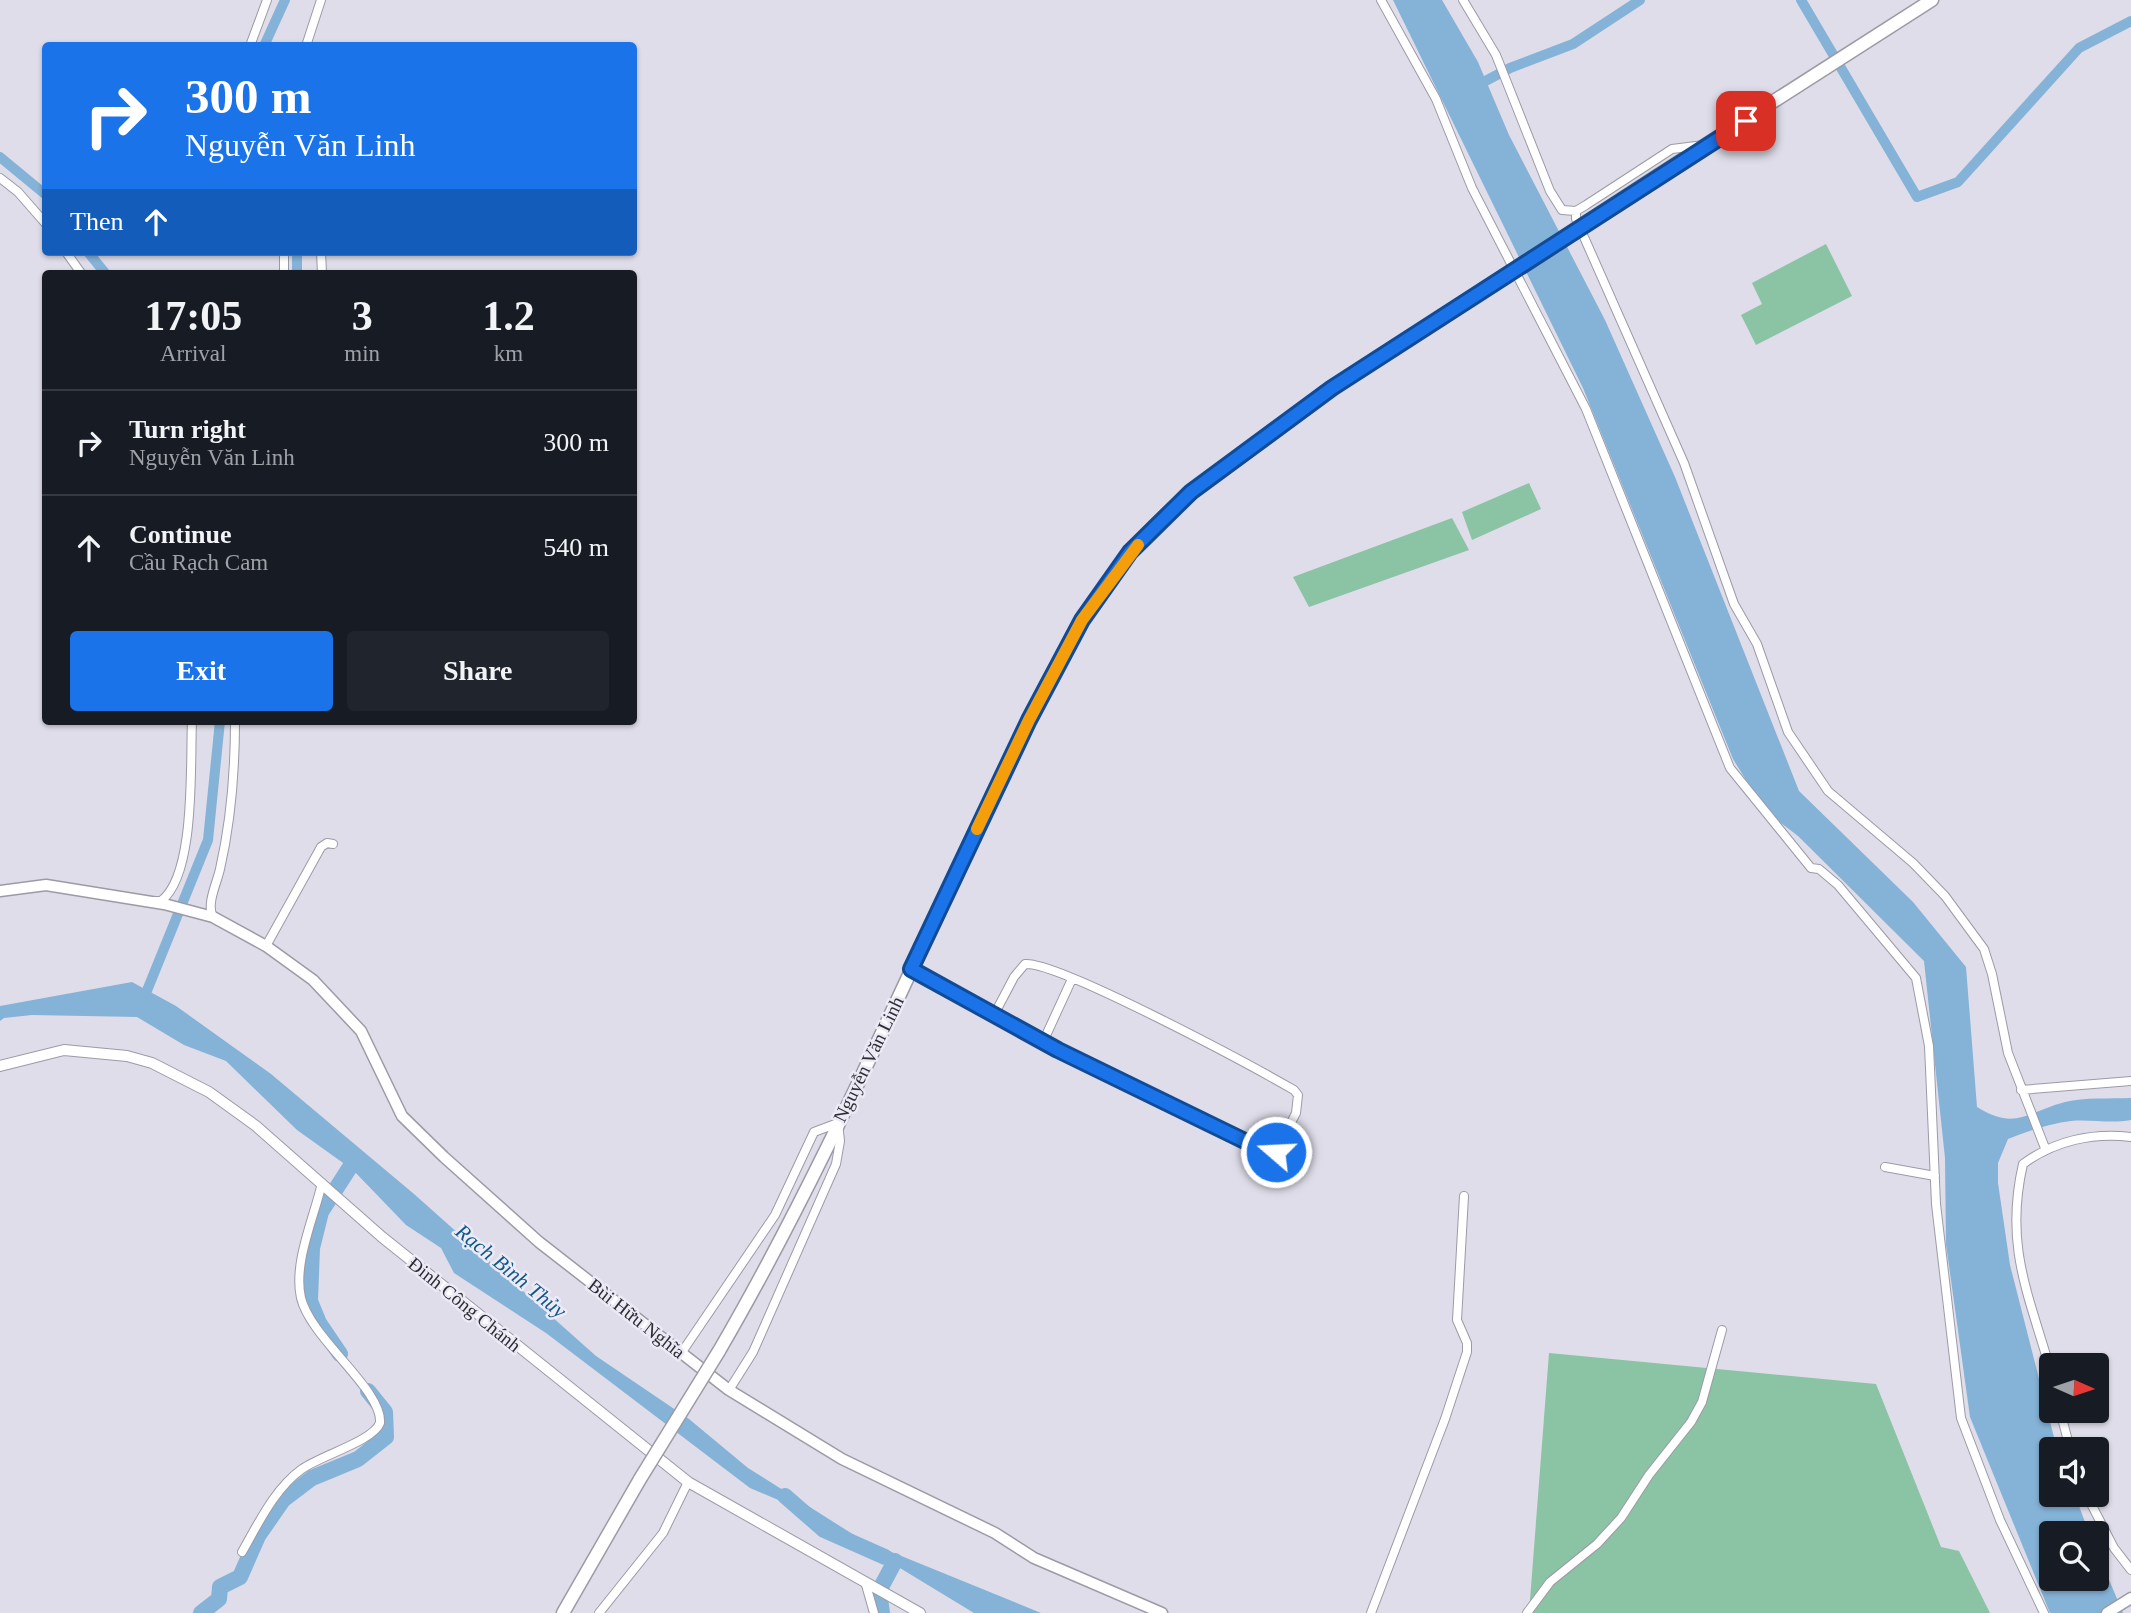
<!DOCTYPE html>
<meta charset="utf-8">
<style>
body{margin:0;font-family:"Times New Roman",serif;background:#20242c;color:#f1f3f6;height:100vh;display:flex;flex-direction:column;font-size:26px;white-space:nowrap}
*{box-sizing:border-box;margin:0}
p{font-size:23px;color:#9ea1a6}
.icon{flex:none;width:38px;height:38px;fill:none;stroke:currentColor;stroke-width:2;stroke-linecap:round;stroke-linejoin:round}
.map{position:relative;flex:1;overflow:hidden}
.sheet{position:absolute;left:42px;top:270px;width:595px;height:455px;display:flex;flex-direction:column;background:#171b24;border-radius:7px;box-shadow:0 2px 5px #0004}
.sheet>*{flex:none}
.banner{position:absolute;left:42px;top:42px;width:595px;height:214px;border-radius:7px;box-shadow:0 2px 5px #0004;background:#1a73e8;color:#fff;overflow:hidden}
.needle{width:46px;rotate:93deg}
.buttons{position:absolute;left:2039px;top:1353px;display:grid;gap:14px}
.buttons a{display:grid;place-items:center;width:70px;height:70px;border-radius:7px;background:#171b24;box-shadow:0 2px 5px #0004;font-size:35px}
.pin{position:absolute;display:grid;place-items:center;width:60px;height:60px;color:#fff;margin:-30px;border-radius:14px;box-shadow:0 4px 10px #0006}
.me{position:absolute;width:77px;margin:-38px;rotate:289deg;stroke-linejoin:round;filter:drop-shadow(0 0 5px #0008)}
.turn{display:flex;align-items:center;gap:24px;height:147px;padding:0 28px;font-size:32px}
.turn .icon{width:91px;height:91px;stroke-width:2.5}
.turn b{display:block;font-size:49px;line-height:60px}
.then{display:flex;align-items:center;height:66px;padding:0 28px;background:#0003;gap:14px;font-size:26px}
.eta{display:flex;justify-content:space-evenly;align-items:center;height:119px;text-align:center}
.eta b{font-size:42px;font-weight:700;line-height:49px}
.cta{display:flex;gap:14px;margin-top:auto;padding:14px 28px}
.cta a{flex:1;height:80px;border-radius:7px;background:#1a73e8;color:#fff;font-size:28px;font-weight:700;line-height:80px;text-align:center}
.cta a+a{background:#20242c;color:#f1f3f6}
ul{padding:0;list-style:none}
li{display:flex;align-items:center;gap:21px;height:105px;padding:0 28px;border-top:2px solid #363941}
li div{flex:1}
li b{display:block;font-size:26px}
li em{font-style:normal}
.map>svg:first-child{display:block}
.green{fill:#8bc3a5}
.water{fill:#85b2d7}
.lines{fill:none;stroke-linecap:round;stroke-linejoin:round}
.canal{stroke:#85b2d7;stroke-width:10}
.river{stroke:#85b2d7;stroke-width:16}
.minor-casing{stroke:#9b9ba6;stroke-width:10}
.tertiary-casing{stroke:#9b9ba6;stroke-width:12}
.secondary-casing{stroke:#9b9ba6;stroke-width:13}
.trunk-casing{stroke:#9b9ba6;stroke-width:15}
.minor{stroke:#fff;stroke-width:8}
.tertiary{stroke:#fff;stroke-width:10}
.secondary{stroke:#fff;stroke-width:10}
.trunk{stroke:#fff;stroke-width:12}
.trunk-bridge-casing{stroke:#9b9ba6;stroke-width:15;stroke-linecap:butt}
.trunk-bridge{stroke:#fff;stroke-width:12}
.route-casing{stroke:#114b97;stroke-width:18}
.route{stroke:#1a73e8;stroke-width:12}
.slow{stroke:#f59e0b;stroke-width:12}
.labels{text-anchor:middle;stroke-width:5;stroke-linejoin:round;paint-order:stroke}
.street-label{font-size:19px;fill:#2d2d31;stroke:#ebeaf6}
.water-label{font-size:21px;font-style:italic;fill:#115888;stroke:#ebeaf6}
</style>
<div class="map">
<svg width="2131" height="1613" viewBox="0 0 2131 1613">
<rect width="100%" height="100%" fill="#dedde9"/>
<path class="green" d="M1826,244L1852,296L1756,345L1741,315L1762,304L1752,283Z
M1529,483L1541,509L1472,540L1462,512Z
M1452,518L1469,550L1309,607L1293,577Z
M1549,1353L1876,1384L1941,1547L1959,1551L1990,1613H1529Z"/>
<path class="water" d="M1393,0H1442L1478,62L1509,135L1605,320L1675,477L1799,791L1913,902L1966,967L1977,1107C2016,1131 2027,1112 2065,1102C2085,1097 2110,1099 2131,1098V1120C2110,1124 2091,1119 2071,1121C2048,1124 2028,1131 2008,1139L1998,1163V1183L2010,1265L2057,1449H2051V1494L2075,1495L2089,1533H2051V1578H2096L2097,1551L2123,1613H2050L1970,1417L1946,1244L1945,1158L1924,961L1798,836L1765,811L1733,759L1583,388Z
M132,982L176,1006L271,1074L414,1194L596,1356L689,1419L748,1468L862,1540L1041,1613H974L811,1514L750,1488L546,1333L454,1273L441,1248L406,1225L353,1170L297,1130L226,1061L184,1045L137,1017L32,1015L4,1018L0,1021V1006Z"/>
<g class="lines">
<path class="canal" d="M1801,0L1917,197L1958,182L2079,48L2131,21
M264,46L285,0
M1476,86L1510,68L1573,44L1640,0
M0,157L46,195
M88,252L105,273
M297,252V273
M146,993L208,840L220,721"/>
<path class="river" d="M340,1354L319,1323L310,1301L312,1248L321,1212L352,1164
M785,1496L824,1530L885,1557
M201,1613L219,1599L220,1587L240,1577L258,1536L283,1500L312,1478L358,1459L386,1437L385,1412L368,1391
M882,1613L879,1591L895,1561"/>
<g class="minor-casing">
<path id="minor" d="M1381,0L1436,99L1472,188L1586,409L1730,768L1811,868L1819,869L1838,885L1916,978L1929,1046L1936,1204L1961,1418L2000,1520L2044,1613
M1463,0L1496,55L1550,191L1562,210L1576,211L1586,205L1672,149L1704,145
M250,46L267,0
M306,46L321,0
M0,178L18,192L46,224
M1576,211V219L1684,463L1734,604L1757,644L1788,732L1828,791L1913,863L1945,896L1984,949L1992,974L2008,1053L2045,1148
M66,252L81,273
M321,252L322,273
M284,273V252
M154,901H161C196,875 190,763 192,721
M213,917C206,904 217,883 220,869C231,821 235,770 235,721
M266,946L321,847L327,843L333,844
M911,969L1058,1050L1269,1152H1276L1296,1113L1298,1095L1294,1090C1254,1067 1058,961 1025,964L1014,977L994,1015
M1043,1042L1072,979
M2021,1090L2131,1081
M1885,1167L1935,1176
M682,1352L775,1215L814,1132L838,1123L840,1141L836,1164L753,1352L729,1390
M2051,1372C2029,1295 2004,1246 2023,1164C2054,1141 2093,1132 2131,1137
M2060,1410L2070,1449
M2086,1494L2114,1548L2131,1570
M242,1552C258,1524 275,1488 302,1469C322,1455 373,1441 380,1423C383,1390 311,1339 301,1298C293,1263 314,1218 322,1183
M866,1585L874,1613
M599,1613L663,1533L688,1482
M1371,1613L1445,1419L1467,1352V1343L1457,1320L1464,1196
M1527,1613L1550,1582L1597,1544L1621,1518L1649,1475L1691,1422L1702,1402L1722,1330"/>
</g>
<g class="tertiary-casing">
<path id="tertiary" d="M0,1066L64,1050L127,1056L152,1063L209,1092L256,1126L382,1237L688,1482L920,1613"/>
</g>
<g class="secondary-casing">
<path id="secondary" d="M0,891L46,885L164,904L213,917L266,946L313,980L361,1031L402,1116L444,1157L539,1242L729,1390L842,1459L995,1533L1034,1558L1162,1613
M2107,1613L2131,1598"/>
</g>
<g class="trunk-casing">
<path id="trunk" d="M1660,174L1932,0
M719,1351C814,1188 890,1014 970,844C1017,745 1061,640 1129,554C1184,485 1265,444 1332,388
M563,1613L640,1479"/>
</g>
<use href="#minor" class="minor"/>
<use href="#tertiary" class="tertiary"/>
<use href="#secondary" class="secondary"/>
<use href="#trunk" class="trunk"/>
<g class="trunk-bridge-casing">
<path id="trunk-bridge" d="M1332,388L1660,174
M640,1479L719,1351"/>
</g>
<use href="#trunk-bridge" class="trunk-bridge"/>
</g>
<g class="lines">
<g class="route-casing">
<path id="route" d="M1276,1152L1257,1147L1058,1050L911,969L1029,720L1082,620L1130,552L1191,492L1332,388L1746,121"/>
</g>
<use href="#route" class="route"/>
<path class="slow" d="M977,829L1029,720L1082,620L1138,545"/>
</g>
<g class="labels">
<g class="street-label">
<text transform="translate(868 1059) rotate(-64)" y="7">Nguyễn Văn Linh</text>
<text transform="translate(465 1304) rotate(39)" y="7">Đinh Công Chánh</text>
<text transform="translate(637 1318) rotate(38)" y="7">Bùi Hữu Nghĩa</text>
</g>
<g class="water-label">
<text transform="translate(511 1271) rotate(39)" y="7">Rạch Bình Thủy</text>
</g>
</g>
</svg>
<div class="buttons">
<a><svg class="needle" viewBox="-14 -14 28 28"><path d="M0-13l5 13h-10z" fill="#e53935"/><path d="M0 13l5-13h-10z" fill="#9ea1a6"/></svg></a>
<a><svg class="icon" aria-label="sound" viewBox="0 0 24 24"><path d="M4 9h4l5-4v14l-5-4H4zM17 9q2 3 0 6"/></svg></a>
<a><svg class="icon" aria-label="search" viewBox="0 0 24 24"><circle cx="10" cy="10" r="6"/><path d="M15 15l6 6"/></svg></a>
</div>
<div class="pin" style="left:1746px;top:121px;background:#d93025"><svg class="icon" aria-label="arrive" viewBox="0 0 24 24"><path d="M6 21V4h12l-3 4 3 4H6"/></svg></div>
<svg class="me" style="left:1276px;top:1152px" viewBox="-20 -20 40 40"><circle r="17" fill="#1a73e8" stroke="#fff" stroke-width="3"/><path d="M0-11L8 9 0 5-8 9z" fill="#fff"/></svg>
<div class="banner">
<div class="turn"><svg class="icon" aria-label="right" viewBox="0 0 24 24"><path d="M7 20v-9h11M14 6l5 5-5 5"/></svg><div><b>300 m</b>Nguyễn Văn Linh</div></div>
<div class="then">Then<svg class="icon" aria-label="ahead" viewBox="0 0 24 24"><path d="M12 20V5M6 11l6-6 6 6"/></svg></div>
</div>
<section class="sheet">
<div class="eta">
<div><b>17:05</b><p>Arrival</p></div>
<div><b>3</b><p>min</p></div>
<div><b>1.2</b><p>km</p></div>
</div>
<ul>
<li><svg class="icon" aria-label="right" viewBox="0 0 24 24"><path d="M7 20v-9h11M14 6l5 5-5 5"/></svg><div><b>Turn right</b><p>Nguyễn Văn Linh</p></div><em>300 m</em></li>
<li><svg class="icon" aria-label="ahead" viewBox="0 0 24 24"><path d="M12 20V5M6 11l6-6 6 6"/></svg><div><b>Continue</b><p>Cầu Rạch Cam</p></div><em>540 m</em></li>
</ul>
<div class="cta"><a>Exit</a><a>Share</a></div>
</section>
</div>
